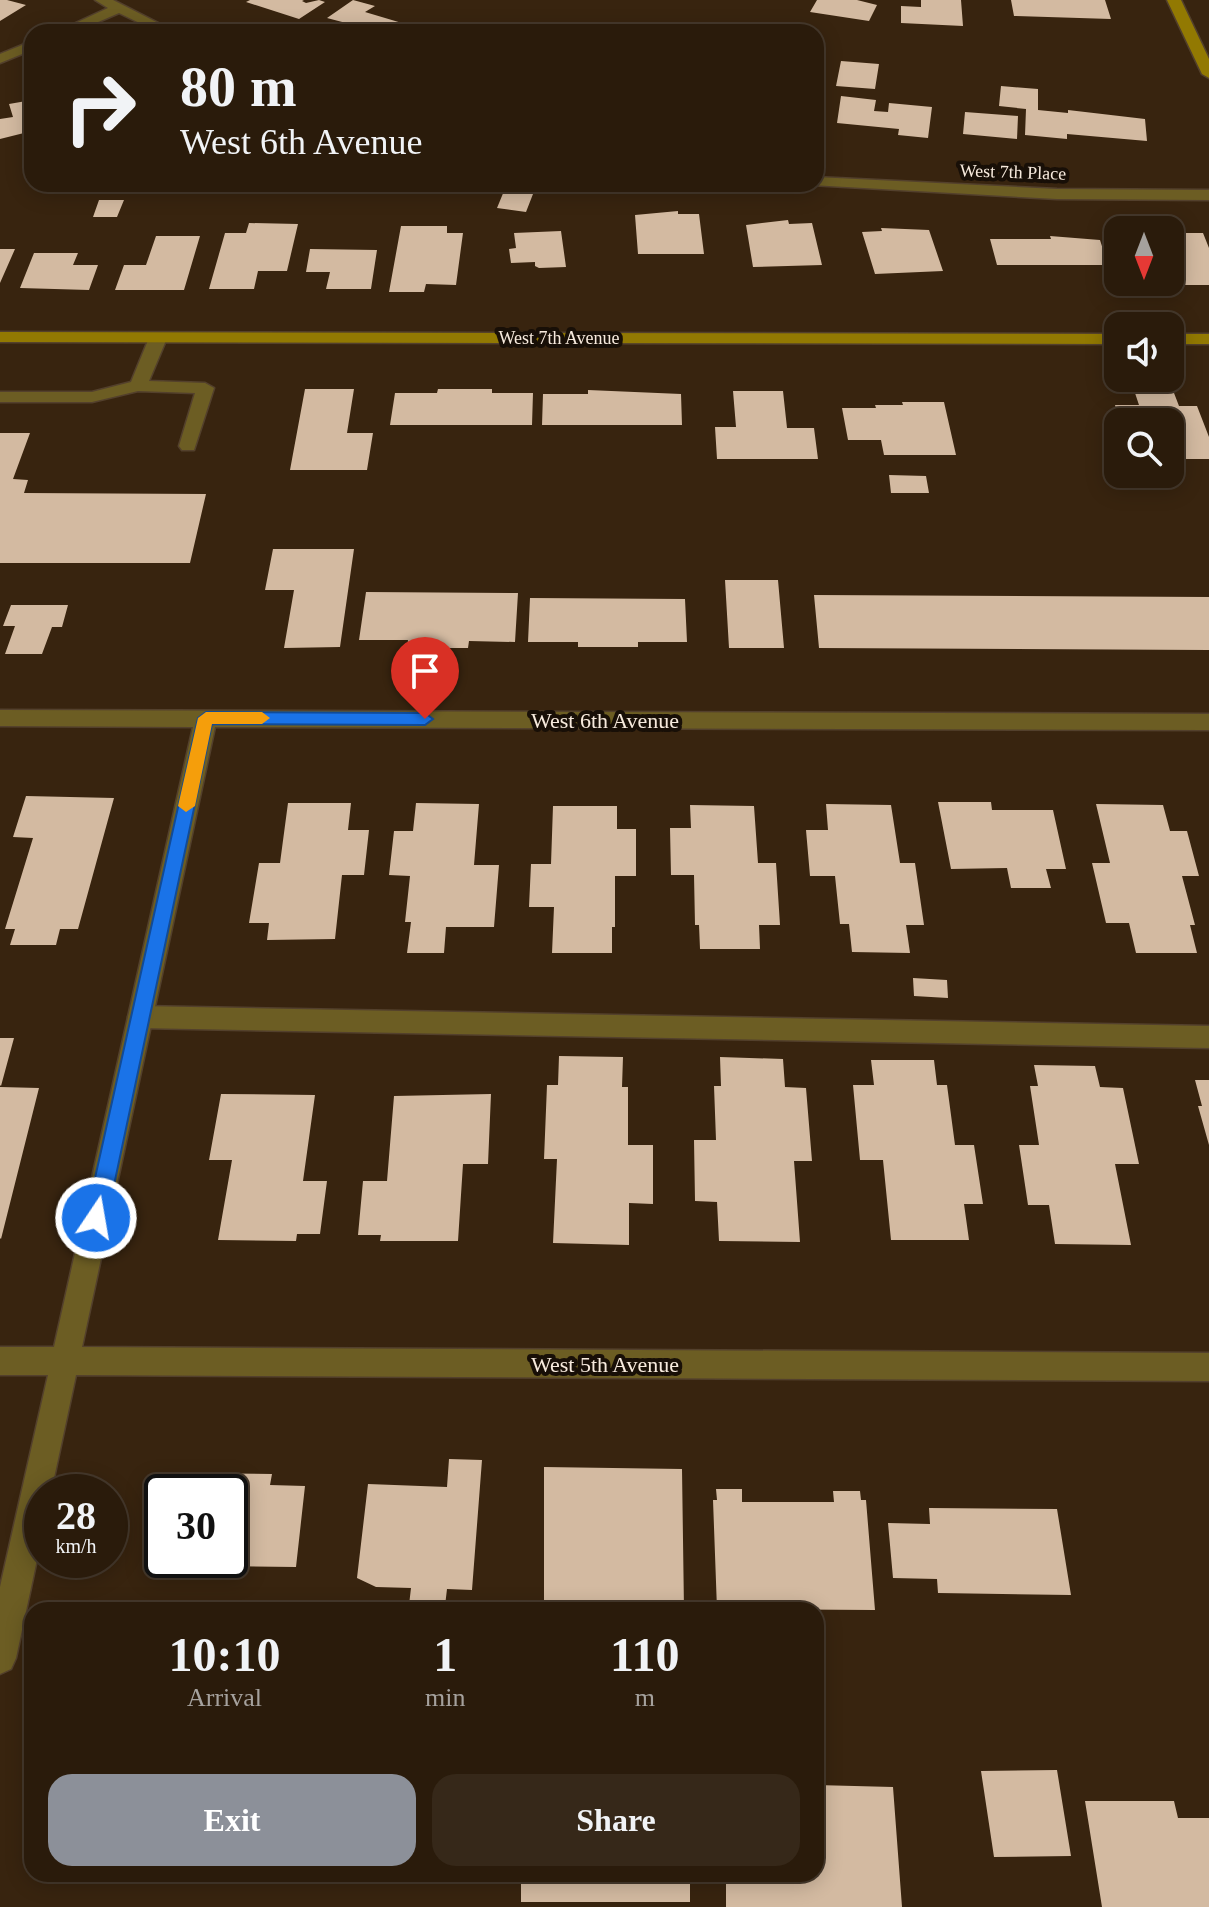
<!DOCTYPE html>
<style>
body{margin:0;font-family:Georgia,serif;background:#362819;color:#f1f3f6;height:100vh;display:flex;flex-direction:column;font-size:30px;white-space:nowrap}
*{box-sizing:border-box;margin:0}
p{font-size:26px;color:#a5a19d}
.icon{flex:none;width:44px;height:44px;fill:none;stroke:currentColor;stroke-width:2;stroke-linecap:round;stroke-linejoin:round}
.map{position:relative;flex:1;overflow:hidden}
.sheet{position:absolute;left:24px;top:1602px;width:800px;height:280px;display:flex;flex-direction:column;background:#2a1b0b;border-radius:24px;box-shadow:0 4px 20px #0003,0 0 0 2px #46392c}
.sheet>*{flex:none}
.banner{position:absolute;left:24px;top:24px;width:800px;height:168px;border-radius:24px;box-shadow:0 4px 20px #0003,0 0 0 2px #46392c;background:#2a1b0b;color:#f1f3f6;overflow:hidden}
.needle{width:52px;rotate:180deg}
.fabs{position:absolute;left:1104px;top:216px;display:grid;gap:16px}
.fabs a{display:grid;place-items:center;width:80px;height:80px;border-radius:16px;background:#2a1b0b;box-shadow:0 4px 20px #0003,0 0 0 2px #46392c;font-size:40px}
.speed{position:absolute;left:24px;top:1474px;display:flex;gap:16px;font-size:40px;font-weight:700;text-align:center}
.speed>*{display:grid;place-content:center;width:104px;height:104px;border-radius:50%;background:#2a1b0b;box-shadow:0 4px 20px #0003,0 0 0 2px #46392c;line-height:1}
.speed small{font-size:20px;font-weight:400}
.speed .limit{border:4px solid #111;border-radius:12px;background:#fff;color:#111}
.pin{position:absolute;display:grid;place-items:center;width:68px;height:68px;color:#fff;margin:-82px -34px;border-radius:50% 50% 50% 0;rotate:-45deg;box-shadow:0 0 8px #0007}
.pin .icon{rotate:45deg}
.me{position:absolute;width:88px;margin:-44px;rotate:12deg;stroke-linejoin:round;filter:drop-shadow(0 0 6px #0008)}
.turn{display:flex;align-items:center;gap:28px;height:168px;padding:0 24px;font-size:36px}
.turn .icon{width:104px;height:104px;stroke-width:2.5}
.turn b{display:block;font-size:56px;line-height:68px}
.eta{display:flex;justify-content:space-evenly;align-items:center;height:136px;text-align:center}
.eta b{font-size:48px;font-weight:700;line-height:56px}
.cta{display:flex;gap:16px;margin-top:auto;padding:16px 24px}
.cta a{flex:1;height:92px;border-radius:24px;background:#8c9099;color:#fff;font-size:32px;font-weight:700;line-height:92px;text-align:center}
.cta a+a{background:#362819;color:#f1f3f6}
.map>svg:first-child{display:block}
.building{fill:#d3baa1}
.lines{fill:none;stroke-linecap:round;stroke-linejoin:round}
.lane-casing{stroke:#53402c;stroke-width:3}
.street-casing{stroke:#53402c;stroke-width:3}
.secondary-casing{stroke:#53402c;stroke-width:3}
.lane{fill:#6c5d23;fill-rule:evenodd}
.street{fill:#6c5d23;fill-rule:evenodd}
.secondary{fill:#927902;fill-rule:evenodd}
.route{fill:#1a73e8;stroke:#114b97;stroke-width:2}
.slow{fill:#f59e0b}
.labels{text-anchor:middle;stroke-width:8;stroke-linejoin:round;paint-order:stroke}
.far-street-label{font-size:18px;fill:#f7eadd;stroke:#180f07}
.street-label{font-size:22px;fill:#f7eadd;stroke:#180f07}
</style>
<div class="map">
<svg width="1209" height="1907" viewBox="0 0 1209 1907">
<rect width="100%" height="100%" fill="#38240f"/>
<path class="building" d="M0,0H7L26,5L0,21Z
M250,0H304L302,1L306,3L319,0L325,2L299,19L246,2Z
M353,0L375,6L365,12L422,29L417,32L335,30L346,23L327,18Z
M817,0H857L877,5L869,21L810,12Z
M921,0H961L963,26L901,23V6L921,7Z
M1011,0H1105L1111,19L1014,16Z
M841,61L879,64L875,89L836,86Z
M1001,86L1038,89V110L1068,113V110L1145,119L1147,141L1067,134V139L1025,135L1026,109L999,106Z
M841,96L876,100L874,111L888,112L889,103L932,107L928,138L898,135L899,129L837,123Z
M32,100V131L0,139V119L13,117L9,104Z
M965,112L1018,116L1017,139L963,134Z
M504,191L533,194L526,212L497,208Z
M99,200H124L117,217H93Z
M678,211V214H699L704,254H638L635,215Z
M788,220L789,224L812,223L822,265L753,267L746,225Z
M249,223L298,224L287,271H258L254,289H209L225,233H246Z
M401,226H447V233H463L456,285L426,284L424,292H389Z
M881,228L929,230L943,271L875,274L862,232L882,231Z
M561,231L566,267L539,268L535,266V262L511,263L509,249L516,248L514,233Z
M1170,233H1203L1209,248V285H1170Z
M156,236H200L184,290H115L124,265H146Z
M1050,236L1100,240L1108,265H997L990,239H1051Z
M0,249H15L0,283Z
M310,249L377,250L371,289H326L330,272H306Z
M34,253H78L73,265H98L89,290L20,288Z
M305,389H354L347,433H373L367,470H290Z
M438,389H492V393H533L532,425H390L395,393H437Z
M588,390L681,394L682,425H542L543,394H588Z
M733,391H783L787,428H814L818,459H717L715,427H736Z
M1135,393H1174L1179,406H1197L1209,437V459H1170V422L1119,418L1115,405H1139Z
M902,402H944L956,455H884L881,440H848L842,408H876L875,405H903Z
M0,433H30L13,479L28,480L24,493L206,494L190,563H0Z
M889,475L926,476L929,493H891Z
M273,549H354L340,647L284,648L294,590H265Z
M725,580H778L784,648H729Z
M366,592L518,593L515,642L469,641L468,648H407L408,640H359Z
M814,595L1209,597V650L819,648Z
M530,598L685,599L687,642H638V647H578V642H528Z
M11,605H68L62,627H52L42,654H5L15,626H3Z
M26,796L114,798L78,929H60L56,945H10L15,929H5L33,838L13,837Z
M938,802H991L992,810H1053L1066,869H1046L1051,888H1011L1007,868L951,869Z
M288,803H351L348,830H369L364,875H342L335,939L267,940L269,923H249L259,863H280Z
M416,803L479,804L474,865H499L494,927H446L444,953H407L411,922H405L410,876L389,875L394,831H413Z
M826,804L891,805L900,863H915L924,925H906L910,953L852,952L849,924H840L835,876H810L806,830H828Z
M1096,804L1163,805L1170,831H1187L1199,876H1182L1195,925H1190L1197,953H1136L1129,923H1106L1092,863H1110Z
M690,805L754,806L758,863H776L780,925H759L760,949H700L699,925H695L694,875H671L670,828H691Z
M553,806H617V829H636V876H615V927H612V953H552L554,907H529L531,864H551Z
M913,978L947,980L948,998L914,996Z
M0,1038H14L1,1086L0,1085Z
M559,1056L623,1057L622,1087H628V1145H653V1204L629,1203V1245L553,1243L557,1159H544L547,1085H558Z
M720,1057L783,1059L785,1087L806,1088L812,1161H794L800,1242L719,1241L717,1202L695,1201L694,1140H716L714,1086H721Z
M871,1060H934L937,1085H947L955,1145H974L983,1204H964L969,1240H891L883,1160H860L853,1085H874Z
M1034,1065L1095,1066L1100,1087L1123,1088L1139,1164H1115L1131,1245L1055,1244L1049,1205H1028L1019,1145H1039L1030,1086H1038Z
M1195,1080H1209V1145L1198,1106H1202Z
M0,1087L39,1088L1,1239L0,1238Z
M221,1094L315,1095L303,1181H327L320,1234H297L296,1241L218,1240L232,1160H209Z
M491,1094L488,1164H463L458,1241H380L381,1235H358L363,1181H387L394,1096Z
M449,1459L482,1460L472,1590L447,1589L445,1606L409,1605L411,1588L376,1587L357,1578L368,1484L447,1487Z
M544,1467L682,1469L684,1610H544Z
M168,1473L272,1474L270,1485L305,1486L296,1567L152,1565L160,1516L162,1560H230V1492H165Z
M716,1489H742V1502H834L833,1491H860L861,1500H866L875,1610L717,1609L713,1500H717Z
M929,1508L1057,1509L1071,1595L938,1593L937,1579L893,1578L888,1523L930,1524Z
M1057,1770L1071,1856L994,1857L981,1771Z
M816,1785L893,1787L902,1907H726V1874H816Z
M1085,1801H1174L1178,1818H1209V1907H1102Z
M521,1874H690V1902H521Z"/>
<g class="lines">
<g class="lane-casing">
<path id="lane" d="M158,333L167,338L149,381L205,383L214,388L194,450H182L179,446L195,393L138,391L92,402H0V392H92L131,382L149,338Z
M140,1006L1209,1026V1048L140,1028L131,1024L128,1017L131,1010Z"/>
</g>
<g class="street-casing">
<path id="street" d="M95,0H113L176,32H158L119,13L75,32H56L108,8Z
M32,41V50L0,63V54Z
M816,177L1057,189L1209,190V200L1057,199L811,185L816,184Z
M0,710L1209,714V730L215,727L82,1347L1209,1353V1381L76,1375L51,1492H42V1536L16,1658L11,1669L0,1674V1587L48,1375H0V1347H54L193,727L0,726Z"/>
</g>
<g class="secondary-casing">
<path id="secondary" d="M1167,0H1181L1209,59V78L1202,74Z
M0,332L1118,334V344L0,342Z
M1170,334H1209V344H1170Z"/>
</g>
<use href="#lane" class="lane"/>
<use href="#street" class="street"/>
<use href="#secondary" class="secondary"/>
</g>
<path class="route" d="M206,712L425,713L433,719L425,725L212,724L107,1218L104,1224L96,1227L89,1224L86,1218L198,718Z"/>
<path class="slow" d="M206,712H262L270,718L262,724H212L195,806L186,812L178,806L198,718Z"/>
<g class="labels">
<g class="far-street-label">
<text transform="translate(1013 172) rotate(2)" y="6">West 7th Place</text>
<text x="559" y="344">West 7th Avenue</text>
</g>
<g class="street-label">
<text x="605" y="728">West 6th Avenue</text>
<text x="605" y="1372">West 5th Avenue</text>
</g>
</g>
</svg>
<div class="fabs">
<a><svg class="needle" viewBox="-14 -14 28 28"><path d="M0-13l5 13h-10z" fill="#e53935"/><path d="M0 13l5-13h-10z" fill="#a5a19d"/></svg></a>
<a><svg class="icon" aria-label="sound" viewBox="0 0 24 24"><path d="M4 9h4l5-4v14l-5-4H4zM17 9q2 3 0 6"/></svg></a>
<a><svg class="icon" aria-label="search" viewBox="0 0 24 24"><circle cx="10" cy="10" r="6"/><path d="M15 15l6 6"/></svg></a>
</div>
<div class="speed"><div>28<small>km/h</small></div><div class="limit">30</div></div>
<div class="pin" style="left:425px;top:719px;background:#d93025"><svg class="icon" aria-label="arrive" viewBox="0 0 24 24"><path d="M6 21V4h12l-3 4 3 4H6"/></svg></div>
<svg class="me" style="left:96px;top:1218px" viewBox="-20 -20 40 40"><circle r="17" fill="#1a73e8" stroke="#fff" stroke-width="3"/><path d="M0-11L8 9 0 5-8 9z" fill="#fff"/></svg>
<div class="banner">
<div class="turn"><svg class="icon" aria-label="right" viewBox="0 0 24 24"><path d="M7 20v-9h11M14 6l5 5-5 5"/></svg><div><b>80 m</b>West 6th Avenue</div></div>
</div>
<section class="sheet">
<div class="eta">
<div><b>10:10</b><p>Arrival</p></div>
<div><b>1</b><p>min</p></div>
<div><b>110</b><p>m</p></div>
</div>
<div class="cta"><a>Exit</a><a>Share</a></div>
</section>
</div>
